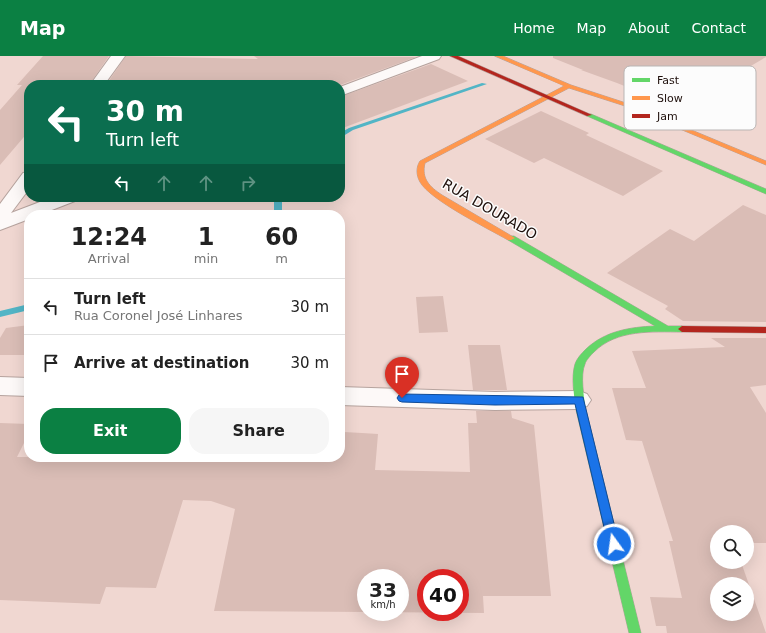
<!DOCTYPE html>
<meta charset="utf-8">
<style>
body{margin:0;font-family:"DejaVu Sans",sans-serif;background:#f6f6f6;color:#222;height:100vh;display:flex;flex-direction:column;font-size:15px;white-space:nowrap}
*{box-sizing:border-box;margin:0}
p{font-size:13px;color:#767676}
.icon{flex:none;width:22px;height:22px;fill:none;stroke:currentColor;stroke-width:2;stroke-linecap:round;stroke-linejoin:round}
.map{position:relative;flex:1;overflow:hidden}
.drawer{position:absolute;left:24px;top:154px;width:321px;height:252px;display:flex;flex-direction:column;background:#fff;border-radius:16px;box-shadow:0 4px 16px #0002}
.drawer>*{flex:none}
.guide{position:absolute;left:24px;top:24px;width:321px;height:122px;border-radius:16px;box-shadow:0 4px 16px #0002;background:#0b6e4f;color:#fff;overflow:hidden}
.controls{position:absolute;left:710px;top:469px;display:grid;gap:8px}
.controls a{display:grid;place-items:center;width:44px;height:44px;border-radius:50%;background:#fff;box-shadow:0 4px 16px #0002;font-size:20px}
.speed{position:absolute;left:357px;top:513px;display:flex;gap:8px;font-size:20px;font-weight:700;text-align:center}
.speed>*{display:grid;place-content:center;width:52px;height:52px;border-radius:50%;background:#fff;box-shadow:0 4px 16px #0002;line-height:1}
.speed small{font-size:10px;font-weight:400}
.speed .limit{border:6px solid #d22;background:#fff;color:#111}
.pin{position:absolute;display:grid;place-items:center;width:34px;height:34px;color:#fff;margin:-41px -17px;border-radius:50% 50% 50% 0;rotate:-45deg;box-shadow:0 0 4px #0007}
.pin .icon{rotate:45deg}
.me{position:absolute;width:44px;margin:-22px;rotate:346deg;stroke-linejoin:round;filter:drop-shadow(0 0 3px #0008)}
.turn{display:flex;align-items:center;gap:14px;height:84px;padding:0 16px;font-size:18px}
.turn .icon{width:52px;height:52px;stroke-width:2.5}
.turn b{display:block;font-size:28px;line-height:34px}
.lanes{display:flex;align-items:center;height:38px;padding:0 16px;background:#0003;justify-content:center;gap:20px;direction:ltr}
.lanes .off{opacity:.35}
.eta{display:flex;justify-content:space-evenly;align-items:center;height:68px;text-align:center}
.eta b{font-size:24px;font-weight:700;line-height:28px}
.action{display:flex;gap:8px;margin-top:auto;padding:8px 16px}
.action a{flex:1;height:46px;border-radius:16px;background:#0b8043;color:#fff;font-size:16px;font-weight:700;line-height:46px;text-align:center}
.action a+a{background:#f6f6f6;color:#222}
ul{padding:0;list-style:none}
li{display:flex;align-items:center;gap:12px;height:56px;padding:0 16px;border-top:1px solid #e0e0e0}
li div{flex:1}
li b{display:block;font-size:15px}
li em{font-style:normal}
header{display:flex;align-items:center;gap:24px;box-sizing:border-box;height:56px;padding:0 20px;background:#0b8043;color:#fff}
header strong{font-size:19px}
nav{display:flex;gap:22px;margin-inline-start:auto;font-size:14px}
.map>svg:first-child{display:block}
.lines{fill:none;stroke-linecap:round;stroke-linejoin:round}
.stream{fill:#52b5c6;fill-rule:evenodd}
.building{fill:#dabdb6;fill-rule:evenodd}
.street-casing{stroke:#b6a39e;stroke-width:2}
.fast-casing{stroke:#b6a39e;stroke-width:1}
.slow-casing{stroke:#b6a39e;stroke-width:1}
.jam-casing{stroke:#b6a39e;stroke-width:1}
.street{fill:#fdf9f8;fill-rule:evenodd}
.fast{fill:#63d668;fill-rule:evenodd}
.slow{fill:#ff974d;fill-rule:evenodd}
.jam{fill:#b3261e;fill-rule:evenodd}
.route{fill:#1a73e8;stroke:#114b97}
.labels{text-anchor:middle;stroke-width:3;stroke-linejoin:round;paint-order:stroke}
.street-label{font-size:14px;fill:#1e0f0b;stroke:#fcfcfc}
.key{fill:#fcfcfc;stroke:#b9b5b4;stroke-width:1}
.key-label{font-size:11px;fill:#1e0f0b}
</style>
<header>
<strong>Map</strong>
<nav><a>Home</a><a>Map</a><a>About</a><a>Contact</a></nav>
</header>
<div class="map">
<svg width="766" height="577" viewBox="0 0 766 577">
<rect width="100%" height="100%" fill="#f0d7d1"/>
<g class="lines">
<path class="stream" d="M482,27L487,28L353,74L340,82V77L349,72Z
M274,141H282V159H274Z
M29,248V254L0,261V255Z"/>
</g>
<path class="building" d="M43,0H109L89,29H29V75L0,109V54L22,29H17Z
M126,0L258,3L254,0L416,1L340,29H106Z
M553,0H766V1L679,52L617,27L581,14H583L553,2Z
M431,8L468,25L340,73V41Z
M541,55L589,77L586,79L663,115L623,140L544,102L534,107L485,83Z
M743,149L766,159V266L683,265L665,253L668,250L607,217L670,173L694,185Z
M443,240L448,276L419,277L416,241Z
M29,269V299H0V282L6,272Z
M711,282H766V329L750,331L766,357V487H747V476H717V506H741L766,577H667L666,570H656L650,541L682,542L669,485H673L642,385L626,384L612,332H646L632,295L725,291ZM717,528H747V558H717Z
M468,289H500L507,334H473Z
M476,355H511L512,362L534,369L551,540H483L484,557L370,556H400V522H366V556L214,555L235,453L211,445L183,444L156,532L106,531L100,548L0,544V367L29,368V377L17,401H340L344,376L362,377L378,378L375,414L470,416L468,367H477ZM426,522H460V556H426Z"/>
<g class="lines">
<g class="street-casing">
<path id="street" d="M111,0H125L104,29H90Z
M422,0H441L439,3L340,40V31Z
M29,116V133L11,157L53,141H78L75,145L39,159H29V163L0,174V148L23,117Z
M0,321L29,322V340L0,339Z
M340,331L495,336L579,335L587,338L591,344L587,350L579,353L495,354L340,349Z"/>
</g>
<g class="fast-casing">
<path id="fast" d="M587,58H591L766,133V138L587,60Z
M508,180H514L668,270H682L686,273L682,276C652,276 617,273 594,296C591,299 586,304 585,308C580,319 584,342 586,354L641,577H629L576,354C574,340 571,321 575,308C577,302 582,297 586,293C605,275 630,271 655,270L508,184L507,182Z"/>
</g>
<g class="slow-casing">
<path id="slow" d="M495,0H503L571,29L629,48L766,105V109L625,50L569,32L425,107C421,123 430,131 442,139L515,182L511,184H508C487,172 430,144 420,126C416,119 416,111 420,105L564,30Z"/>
</g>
<g class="jam-casing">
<path id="jam" d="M450,0H458L592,59L587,60Z
M682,270L766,271V277L682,276L678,273Z"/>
</g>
<use href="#street" class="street"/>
<use href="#fast" class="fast"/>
<use href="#slow" class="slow"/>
<use href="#jam" class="jam"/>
</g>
<path class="route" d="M402,338L583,341L619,488L618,491L614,493L610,491L608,488L575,348L495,349L402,346L399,345L397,342L399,339Z"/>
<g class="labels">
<g class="street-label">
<text transform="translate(490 153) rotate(30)" y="5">RUA DOURADO</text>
</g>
</g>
<rect x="624" y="10" width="132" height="64" rx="6" class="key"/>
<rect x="632" y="22" width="18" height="4" fill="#63d668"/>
<rect x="632" y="40" width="18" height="4" fill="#ff974d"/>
<rect x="632" y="58" width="18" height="4" fill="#b3261e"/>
<g class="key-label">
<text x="657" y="28">Fast</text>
<text x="657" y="46">Slow</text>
<text x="657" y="64">Jam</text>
</g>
</svg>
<div class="controls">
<a><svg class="icon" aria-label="search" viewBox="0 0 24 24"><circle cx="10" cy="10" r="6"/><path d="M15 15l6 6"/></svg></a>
<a><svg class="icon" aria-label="layers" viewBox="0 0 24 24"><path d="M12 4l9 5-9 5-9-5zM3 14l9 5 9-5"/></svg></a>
</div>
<div class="speed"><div>33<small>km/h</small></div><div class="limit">40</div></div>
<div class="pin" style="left:402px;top:342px;background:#d93025"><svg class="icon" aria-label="arrive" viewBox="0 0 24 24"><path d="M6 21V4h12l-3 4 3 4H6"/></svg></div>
<svg class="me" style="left:614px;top:488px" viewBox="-20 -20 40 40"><circle r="17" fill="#1a73e8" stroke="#fff" stroke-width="3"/><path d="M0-11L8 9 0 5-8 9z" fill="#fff"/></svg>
<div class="guide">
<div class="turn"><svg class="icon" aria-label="left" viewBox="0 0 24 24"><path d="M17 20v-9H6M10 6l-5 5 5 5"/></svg><div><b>30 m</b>Turn left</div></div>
<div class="lanes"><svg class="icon" aria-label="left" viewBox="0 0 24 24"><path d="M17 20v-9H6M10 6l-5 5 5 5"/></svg><svg class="icon off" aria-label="ahead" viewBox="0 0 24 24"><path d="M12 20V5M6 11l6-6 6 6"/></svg><svg class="icon off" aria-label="ahead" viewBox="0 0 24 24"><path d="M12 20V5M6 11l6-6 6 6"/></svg><svg class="icon off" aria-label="right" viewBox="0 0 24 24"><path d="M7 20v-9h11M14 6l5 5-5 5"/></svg></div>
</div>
<section class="drawer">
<div class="eta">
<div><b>12:24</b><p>Arrival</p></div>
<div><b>1</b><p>min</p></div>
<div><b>60</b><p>m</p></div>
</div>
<ul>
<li><svg class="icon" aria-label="left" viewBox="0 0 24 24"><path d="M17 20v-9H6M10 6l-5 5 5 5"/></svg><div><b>Turn left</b><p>Rua Coronel José Linhares</p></div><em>30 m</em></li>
<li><svg class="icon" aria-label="arrive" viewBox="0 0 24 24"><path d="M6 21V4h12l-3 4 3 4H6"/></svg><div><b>Arrive at destination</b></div><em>30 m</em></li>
</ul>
<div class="action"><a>Exit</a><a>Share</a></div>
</section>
</div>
